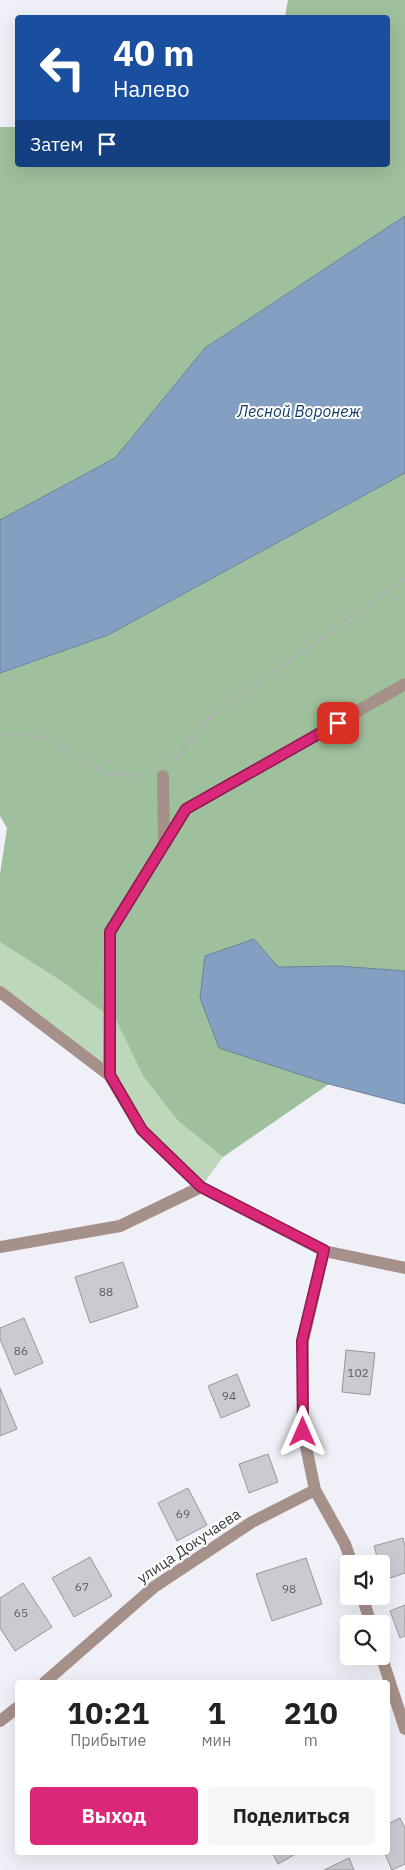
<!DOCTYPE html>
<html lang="ru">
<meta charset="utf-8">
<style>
body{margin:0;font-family:"IBM Plex Sans",sans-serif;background:#f6f6f6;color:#222;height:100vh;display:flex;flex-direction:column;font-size:19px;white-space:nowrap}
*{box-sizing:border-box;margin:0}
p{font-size:16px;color:#767676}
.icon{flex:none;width:28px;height:28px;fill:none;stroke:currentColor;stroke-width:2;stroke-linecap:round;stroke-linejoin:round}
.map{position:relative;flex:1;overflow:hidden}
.details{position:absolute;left:15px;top:1680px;width:375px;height:175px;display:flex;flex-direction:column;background:#fff;border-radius:5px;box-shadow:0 5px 20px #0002}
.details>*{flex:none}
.guide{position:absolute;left:15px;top:15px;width:375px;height:152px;border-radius:5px;box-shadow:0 5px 20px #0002;background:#1a4fa0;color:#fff;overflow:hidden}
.tools{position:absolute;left:340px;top:1555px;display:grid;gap:10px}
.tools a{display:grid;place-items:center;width:50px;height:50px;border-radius:5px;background:#fff;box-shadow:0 5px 20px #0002;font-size:25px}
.pin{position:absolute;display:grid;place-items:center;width:42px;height:42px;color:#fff;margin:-21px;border-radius:10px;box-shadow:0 2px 8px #0006}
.me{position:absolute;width:55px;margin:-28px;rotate:0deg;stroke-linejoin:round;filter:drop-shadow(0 0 4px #0008)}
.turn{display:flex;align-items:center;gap:18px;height:105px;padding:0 15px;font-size:22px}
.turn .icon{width:65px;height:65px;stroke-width:2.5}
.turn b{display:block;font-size:35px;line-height:42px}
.then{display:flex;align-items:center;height:48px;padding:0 15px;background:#0003;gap:10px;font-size:19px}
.eta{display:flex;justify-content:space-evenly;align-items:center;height:85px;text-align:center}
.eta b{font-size:30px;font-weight:800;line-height:35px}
.action{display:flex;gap:10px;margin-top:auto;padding:10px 15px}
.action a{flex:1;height:58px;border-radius:5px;background:#db2777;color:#fff;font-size:20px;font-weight:800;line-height:58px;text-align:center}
.action a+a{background:#f6f6f6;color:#222}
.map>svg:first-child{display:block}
.green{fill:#bdd7ba}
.forest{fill:#9fc09c}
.water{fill:#83a0c3;stroke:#6c819a}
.building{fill:#cbcad1;stroke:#99979e}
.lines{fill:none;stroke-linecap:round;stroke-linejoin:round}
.path{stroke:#aeaeb5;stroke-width:3;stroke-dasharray:4 2.5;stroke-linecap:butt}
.minor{stroke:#a6918a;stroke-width:12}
.route-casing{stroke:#8e194d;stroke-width:12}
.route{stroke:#db2777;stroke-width:9}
.labels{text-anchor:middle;stroke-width:4;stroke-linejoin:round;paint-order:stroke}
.number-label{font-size:12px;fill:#5d5c60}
.street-label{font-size:15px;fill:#38383b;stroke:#fff}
.water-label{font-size:16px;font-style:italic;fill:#133c6a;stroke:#fff}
</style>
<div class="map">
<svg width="405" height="1870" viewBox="0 0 405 1870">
<rect width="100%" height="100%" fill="#f0f0f8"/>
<path class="green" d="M0,942L64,983L117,1022L143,1076L178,1121L223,1157L201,1187L142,1130L109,1075L0,992Z"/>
<path class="forest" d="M288,0H405V216L205,348L115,458L0,520V127H17L18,165H388V18L285,17Z
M405,473V971L339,966L278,967L219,1047L329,1084L223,1157L178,1121L143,1076L117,1022L64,983L0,942V874L7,828L0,816V673L108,635Z"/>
<path class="water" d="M405,216V473L108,635L0,673V520L115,458L205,348Z
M254,939L278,967L339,966L405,971V1104L329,1084L219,1048L200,998L205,956Z"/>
<path class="building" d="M123,1262L138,1307L90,1323L75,1277Z
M24,1318L43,1363L15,1375L0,1339V1328Z
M346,1350L375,1353L370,1395L342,1392Z
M237,1374L250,1406L221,1418L208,1386Z
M0,1388L17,1429L0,1436Z
M268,1454L278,1482L249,1493L239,1464Z
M188,1488L207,1525L177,1541L158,1503Z
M403,1538L405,1546V1573L384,1580L381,1564H379L374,1546Z
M90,1557L112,1596L74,1617L52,1578Z
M306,1558L322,1604L272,1621L256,1574Z
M23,1583L52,1627L15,1651L0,1628V1598Z
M405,1605V1636L400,1638L390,1611Z
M400,1818L405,1828V1864L392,1870L384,1852H388V1824Z
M272,1852H299L278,1864Z
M349,1858L354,1870H324Z"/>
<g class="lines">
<path class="path" d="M0,733L43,737L109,774L142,775
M175,760L202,723L405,578"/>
<path class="minor" d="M163,776L164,844
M0,992L109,1075L142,1130L201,1187L324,1251L405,1268
M109,1075L110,931L186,809L405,684
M0,1247L120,1226L201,1187
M324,1251L303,1341V1432L315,1490L345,1544L352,1564
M362,1596L371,1624
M381,1655L405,1729
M45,1682L154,1587L252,1522L315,1490
M0,1721L18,1707"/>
</g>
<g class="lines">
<g class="route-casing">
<path id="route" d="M303,1432L302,1341L324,1250L201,1187L142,1130L110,1075V932L186,809L338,723"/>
</g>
<use href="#route" class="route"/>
</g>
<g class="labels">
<g class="number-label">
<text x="106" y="1296">88</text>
<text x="21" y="1355">86</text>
<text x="358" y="1377">102</text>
<text x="229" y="1400">94</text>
<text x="183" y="1518">69</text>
<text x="82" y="1591">67</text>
<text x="289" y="1593">98</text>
<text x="21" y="1617">65</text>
</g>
<g class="street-label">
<text transform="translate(189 1546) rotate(-34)" y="5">улица Докучаева</text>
</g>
<g class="water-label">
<text x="299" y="417">Лесной Воронеж</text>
</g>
</g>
</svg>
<div class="tools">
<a><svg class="icon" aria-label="sound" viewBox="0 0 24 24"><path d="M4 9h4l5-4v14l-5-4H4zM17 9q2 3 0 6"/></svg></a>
<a><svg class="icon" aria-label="search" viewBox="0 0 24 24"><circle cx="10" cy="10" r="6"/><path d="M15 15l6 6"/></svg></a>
</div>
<div class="pin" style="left:338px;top:723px;background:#d93025"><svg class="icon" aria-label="arrive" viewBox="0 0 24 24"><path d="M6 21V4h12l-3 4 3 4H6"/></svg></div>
<svg class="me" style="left:303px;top:1432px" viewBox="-20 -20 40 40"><path d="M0-17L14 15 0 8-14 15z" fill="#db2777" stroke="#fff" stroke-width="4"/></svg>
<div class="guide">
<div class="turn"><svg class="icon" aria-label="left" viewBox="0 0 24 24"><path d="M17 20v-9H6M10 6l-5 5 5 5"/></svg><div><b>40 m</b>Налево</div></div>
<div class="then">Затем<svg class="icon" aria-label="arrive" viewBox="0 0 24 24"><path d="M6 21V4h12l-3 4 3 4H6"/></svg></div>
</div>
<section class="details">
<div class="eta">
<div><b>10:21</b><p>Прибытие</p></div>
<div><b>1</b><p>мин</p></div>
<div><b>210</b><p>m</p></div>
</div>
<div class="action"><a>Выход</a><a>Поделиться</a></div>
</section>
</div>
